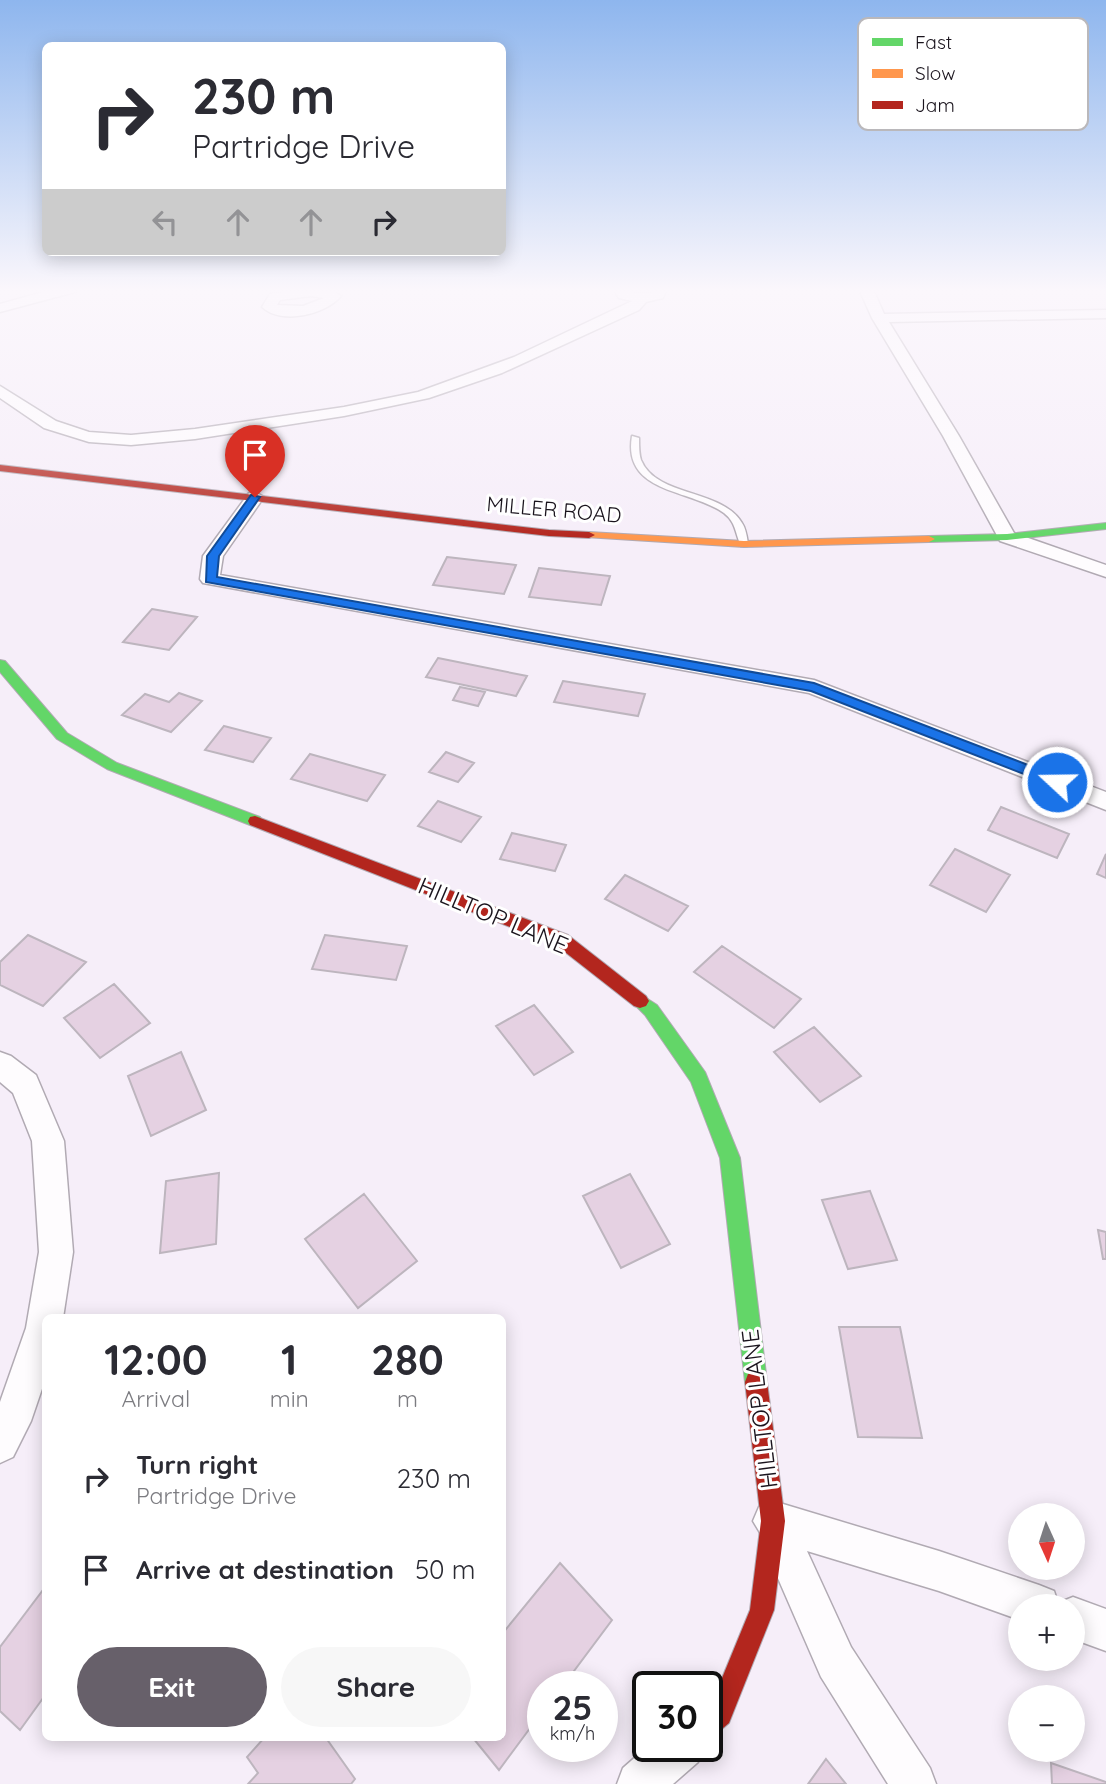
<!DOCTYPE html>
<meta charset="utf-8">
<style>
body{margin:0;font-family:Quicksand,sans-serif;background:#f7f7f7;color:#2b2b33;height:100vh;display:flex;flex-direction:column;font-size:26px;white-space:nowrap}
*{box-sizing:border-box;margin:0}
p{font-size:23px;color:#7c7c81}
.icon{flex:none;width:38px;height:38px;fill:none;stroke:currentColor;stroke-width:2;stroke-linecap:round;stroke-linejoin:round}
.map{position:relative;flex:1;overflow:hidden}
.drawer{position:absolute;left:42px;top:1314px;width:464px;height:427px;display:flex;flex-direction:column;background:#fff;border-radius:10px;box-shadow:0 4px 18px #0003}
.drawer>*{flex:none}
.top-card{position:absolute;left:42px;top:42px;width:464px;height:214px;border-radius:10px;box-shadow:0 4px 18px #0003;background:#fff;color:#2b2b33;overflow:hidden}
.needle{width:46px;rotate:177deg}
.tools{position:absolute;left:1008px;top:1503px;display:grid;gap:14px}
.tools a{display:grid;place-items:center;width:77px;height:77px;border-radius:50%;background:#fff;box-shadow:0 4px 18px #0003;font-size:35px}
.speed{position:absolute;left:527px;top:1671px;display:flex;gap:14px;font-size:35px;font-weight:700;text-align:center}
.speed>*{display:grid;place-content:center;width:91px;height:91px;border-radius:50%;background:#fff;box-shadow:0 4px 18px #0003;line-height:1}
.speed small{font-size:18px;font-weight:400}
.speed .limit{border:4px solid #111;border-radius:10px;background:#fff;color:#111}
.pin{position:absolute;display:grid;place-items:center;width:60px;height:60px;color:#fff;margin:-72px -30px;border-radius:50% 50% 50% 0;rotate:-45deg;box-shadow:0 0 7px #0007}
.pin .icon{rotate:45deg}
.me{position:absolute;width:77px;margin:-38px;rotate:291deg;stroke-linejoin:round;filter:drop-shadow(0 0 5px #0008)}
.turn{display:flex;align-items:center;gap:24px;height:147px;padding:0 35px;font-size:32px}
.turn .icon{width:91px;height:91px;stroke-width:2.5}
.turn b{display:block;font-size:49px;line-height:60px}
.lanes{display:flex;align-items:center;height:66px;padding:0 35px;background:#0003;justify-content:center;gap:35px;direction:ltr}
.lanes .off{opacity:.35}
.eta{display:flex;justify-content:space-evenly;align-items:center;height:119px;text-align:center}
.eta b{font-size:42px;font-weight:700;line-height:49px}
.cta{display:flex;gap:14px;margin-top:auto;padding:14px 35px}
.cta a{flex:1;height:80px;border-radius:42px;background:#67606a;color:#fff;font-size:28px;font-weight:700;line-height:80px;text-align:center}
.cta a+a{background:#f7f7f7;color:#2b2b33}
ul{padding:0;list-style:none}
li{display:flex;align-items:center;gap:21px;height:91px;padding:0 35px}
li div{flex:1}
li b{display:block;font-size:26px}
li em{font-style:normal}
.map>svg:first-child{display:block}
.building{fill:#e5d1e2;stroke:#bdb5be;stroke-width:2}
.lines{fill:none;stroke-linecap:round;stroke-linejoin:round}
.lane-casing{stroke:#b1aab3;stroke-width:3}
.street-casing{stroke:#b1aab3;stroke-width:3}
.fast-casing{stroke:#b1aab3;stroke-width:2}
.slow-casing{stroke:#b1aab3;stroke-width:2}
.jam-casing{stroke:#b1aab3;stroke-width:2}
.lane{fill:#fefcfe;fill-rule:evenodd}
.street{fill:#fefcfe;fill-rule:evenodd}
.fast{fill:#63d668;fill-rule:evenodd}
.slow{fill:#ff974d;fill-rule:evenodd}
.jam{fill:#b3261e;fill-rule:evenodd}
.route{fill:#1a73e8;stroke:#114b97;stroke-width:2}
.labels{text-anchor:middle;stroke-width:6;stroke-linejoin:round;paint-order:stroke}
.far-street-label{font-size:21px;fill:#1a141d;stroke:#fff}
.street-label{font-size:24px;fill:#1a141d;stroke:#fff}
.key{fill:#fff;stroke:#bab8bb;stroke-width:2}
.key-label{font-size:19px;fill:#1a141d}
</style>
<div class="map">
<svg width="1106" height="1784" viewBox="0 0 1106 1784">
<rect width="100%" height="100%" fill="#f6eef9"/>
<path class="building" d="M447,557L516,565L504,594L433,585Z
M539,568L610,576L601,605L529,597Z
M152,609L197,617L169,650L123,642Z
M438,658L527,676L516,696L426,677Z
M563,681L645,694L638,716L554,702Z
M460,687L485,692L478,706L453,700Z
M179,693L202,701L171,732L122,715L145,694L169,702Z
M224,726L271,738L253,762L205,750Z
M446,752L474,763L458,782L429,772Z
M310,754L385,775L367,801L291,779Z
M438,801L481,817L461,842L418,826Z
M1001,807L1069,834L1057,858L988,830Z
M512,833L566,845L555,871L500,859Z
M955,849L1010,875L986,912L930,885Z
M1106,854V878L1097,874Z
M625,875L688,906L668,931L605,899Z
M28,935L86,962L43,1006L0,985V962Z
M325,935L407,946L396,980L312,969Z
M722,946L801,999L774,1028L694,972Z
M114,984L150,1023L100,1058L64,1018Z
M534,1005L573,1052L534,1075L496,1026Z
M814,1027L861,1076L820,1102L774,1052Z
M181,1052L206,1110L151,1136L128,1076Z
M219,1173L216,1244L160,1253L166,1181Z
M630,1174L670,1244L621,1268L583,1196Z
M870,1191L897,1260L848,1269L822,1200Z
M364,1194L417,1261L358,1308L305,1239Z
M1098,1230L1106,1232V1259H1103Z
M839,1327H900L922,1438L858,1437Z
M560,1563L612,1620L562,1687H542V1712L499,1770L473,1738H502V1634Z
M46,1586V1694L20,1730L0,1711V1647Z
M264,1738H326L355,1779L351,1784H248L258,1773L247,1757Z
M826,1759L846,1784H808Z
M1051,1763L1106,1782V1784H1052Z"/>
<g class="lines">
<g class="lane-casing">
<path id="lane" d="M632,436L639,438C639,445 639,454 641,460C657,498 721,488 742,523C746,529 747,537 748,544L747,546H741C735,533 736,522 724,513C692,489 622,494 632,436Z"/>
</g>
<g class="street-casing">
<path id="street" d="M54,289H77L75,292L0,312V304Z
M303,289L334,292L341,296C325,315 281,325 262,307L270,294ZM311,296L324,298L303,306L277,305L280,300Z
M613,289C628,289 637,296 652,292L653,289H667L663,298L646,302L639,310L502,373L429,398L344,416L195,439L131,445L89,442L44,428L0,398V386L56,421L89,432L131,435L195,429L344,407L418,392L514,357L632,301L619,298Z
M859,289H873L884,314L1106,310V318L889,322L959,436L1014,533L1106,565V577L1000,541L943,436L872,318Z
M255,492L264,497L223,556L220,575L814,680L1106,792V810L809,693L203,583L200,579L203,556L249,493Z
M0,1052L11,1056L36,1075L64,1141L73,1252L63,1318H46V1377L31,1421L13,1457L0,1463V1402L26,1328L39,1252L32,1141L13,1093L0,1082Z
M773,1501L939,1551L1039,1585L1054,1591L1058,1603L1073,1597L1106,1609V1651L1073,1639V1606H1020V1620L939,1591L807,1551L851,1647L930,1768L936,1784H888L821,1677L767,1553L762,1536L753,1521L759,1507Z
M648,1746H704L698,1762L673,1784H617L623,1768Z"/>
</g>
<g class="fast-casing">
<path id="fast" d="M1106,523V529L1007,540L929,542L923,539L929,536L1007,534Z
M0,660L5,661L67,733L117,763L260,817L262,821L260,825H250L107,769L57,739L0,672Z
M640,994L657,1005L705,1072L740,1158L767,1382L764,1390L756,1393L748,1390L745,1382L720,1158L691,1082L645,1015L631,1001L634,996Z"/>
</g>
<g class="slow-casing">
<path id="slow" d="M589,532L744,541L929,536L935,539L929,542L744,547L585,537L583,535Z"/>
</g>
<g class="jam-casing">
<path id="jam" d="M0,465L549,530L589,532L595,535L589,538L549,536L0,471Z
M255,816L568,935L646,996L649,1001L646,1006L640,1008L634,1006L556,945L250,825L248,821L250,817Z
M756,1371L764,1374L767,1382L785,1521L774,1610L729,1723L716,1734L707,1738V1708L711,1705L750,1610L761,1521L745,1382L748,1374Z"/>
</g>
<use href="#lane" class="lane"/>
<use href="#street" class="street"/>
<use href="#fast" class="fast"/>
<use href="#slow" class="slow"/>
<use href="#jam" class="jam"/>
</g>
<linearGradient id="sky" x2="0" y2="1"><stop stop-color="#8eb6ee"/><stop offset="0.54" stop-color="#fbf7fc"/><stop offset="1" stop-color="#fbf7fc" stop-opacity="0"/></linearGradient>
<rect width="1106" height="539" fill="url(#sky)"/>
<path class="route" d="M251,495L260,497L219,556L217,577L814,683L1062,778L1065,782L1062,785H1052L811,691L206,582L207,556Z"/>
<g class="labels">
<g class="far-street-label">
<text transform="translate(554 510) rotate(5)" y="7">MILLER ROAD</text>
</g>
<g class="street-label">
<text transform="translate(493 916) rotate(23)" y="8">HILLTOP LANE</text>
<text transform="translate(760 1409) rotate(-97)" y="8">HILLTOP LANE</text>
</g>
</g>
<rect x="858" y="18" width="230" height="112" rx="10" class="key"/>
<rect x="872" y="38" width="31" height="8" fill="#63d668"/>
<rect x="872" y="69" width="31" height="9" fill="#ff974d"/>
<rect x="872" y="101" width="31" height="8" fill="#b3261e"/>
<g class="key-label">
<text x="915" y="49">Fast</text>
<text x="915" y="80">Slow</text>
<text x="915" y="112">Jam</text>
</g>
</svg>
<div class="tools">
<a><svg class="needle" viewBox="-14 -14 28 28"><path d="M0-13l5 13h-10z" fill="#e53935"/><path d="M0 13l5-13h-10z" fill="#7c7c81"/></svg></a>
<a>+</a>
<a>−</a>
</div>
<div class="speed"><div>25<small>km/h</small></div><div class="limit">30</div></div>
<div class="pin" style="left:255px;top:497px;background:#d93025"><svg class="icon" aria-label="arrive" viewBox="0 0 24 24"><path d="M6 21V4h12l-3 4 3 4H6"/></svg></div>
<svg class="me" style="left:1057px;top:782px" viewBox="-20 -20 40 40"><circle r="17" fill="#1a73e8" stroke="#fff" stroke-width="3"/><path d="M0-11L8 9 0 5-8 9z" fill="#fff"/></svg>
<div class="top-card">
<div class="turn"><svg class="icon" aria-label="right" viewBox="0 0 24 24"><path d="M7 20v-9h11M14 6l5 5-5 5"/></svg><div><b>230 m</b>Partridge Drive</div></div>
<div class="lanes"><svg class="icon off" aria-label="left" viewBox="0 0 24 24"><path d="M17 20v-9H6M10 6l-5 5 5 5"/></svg><svg class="icon off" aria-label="ahead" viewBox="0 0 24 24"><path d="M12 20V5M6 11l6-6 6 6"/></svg><svg class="icon off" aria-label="ahead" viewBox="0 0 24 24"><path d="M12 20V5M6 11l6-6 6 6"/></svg><svg class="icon" aria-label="right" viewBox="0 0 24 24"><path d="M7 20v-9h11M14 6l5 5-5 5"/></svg></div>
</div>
<section class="drawer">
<div class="eta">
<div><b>12:00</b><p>Arrival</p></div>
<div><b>1</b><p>min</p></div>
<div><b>280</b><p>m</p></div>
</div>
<ul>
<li><svg class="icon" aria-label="right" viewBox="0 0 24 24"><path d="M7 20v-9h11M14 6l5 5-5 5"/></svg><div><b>Turn right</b><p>Partridge Drive</p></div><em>230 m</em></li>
<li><svg class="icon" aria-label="arrive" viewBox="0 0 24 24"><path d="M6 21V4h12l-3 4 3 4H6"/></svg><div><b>Arrive at destination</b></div><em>50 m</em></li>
</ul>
<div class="cta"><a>Exit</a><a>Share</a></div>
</section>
</div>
